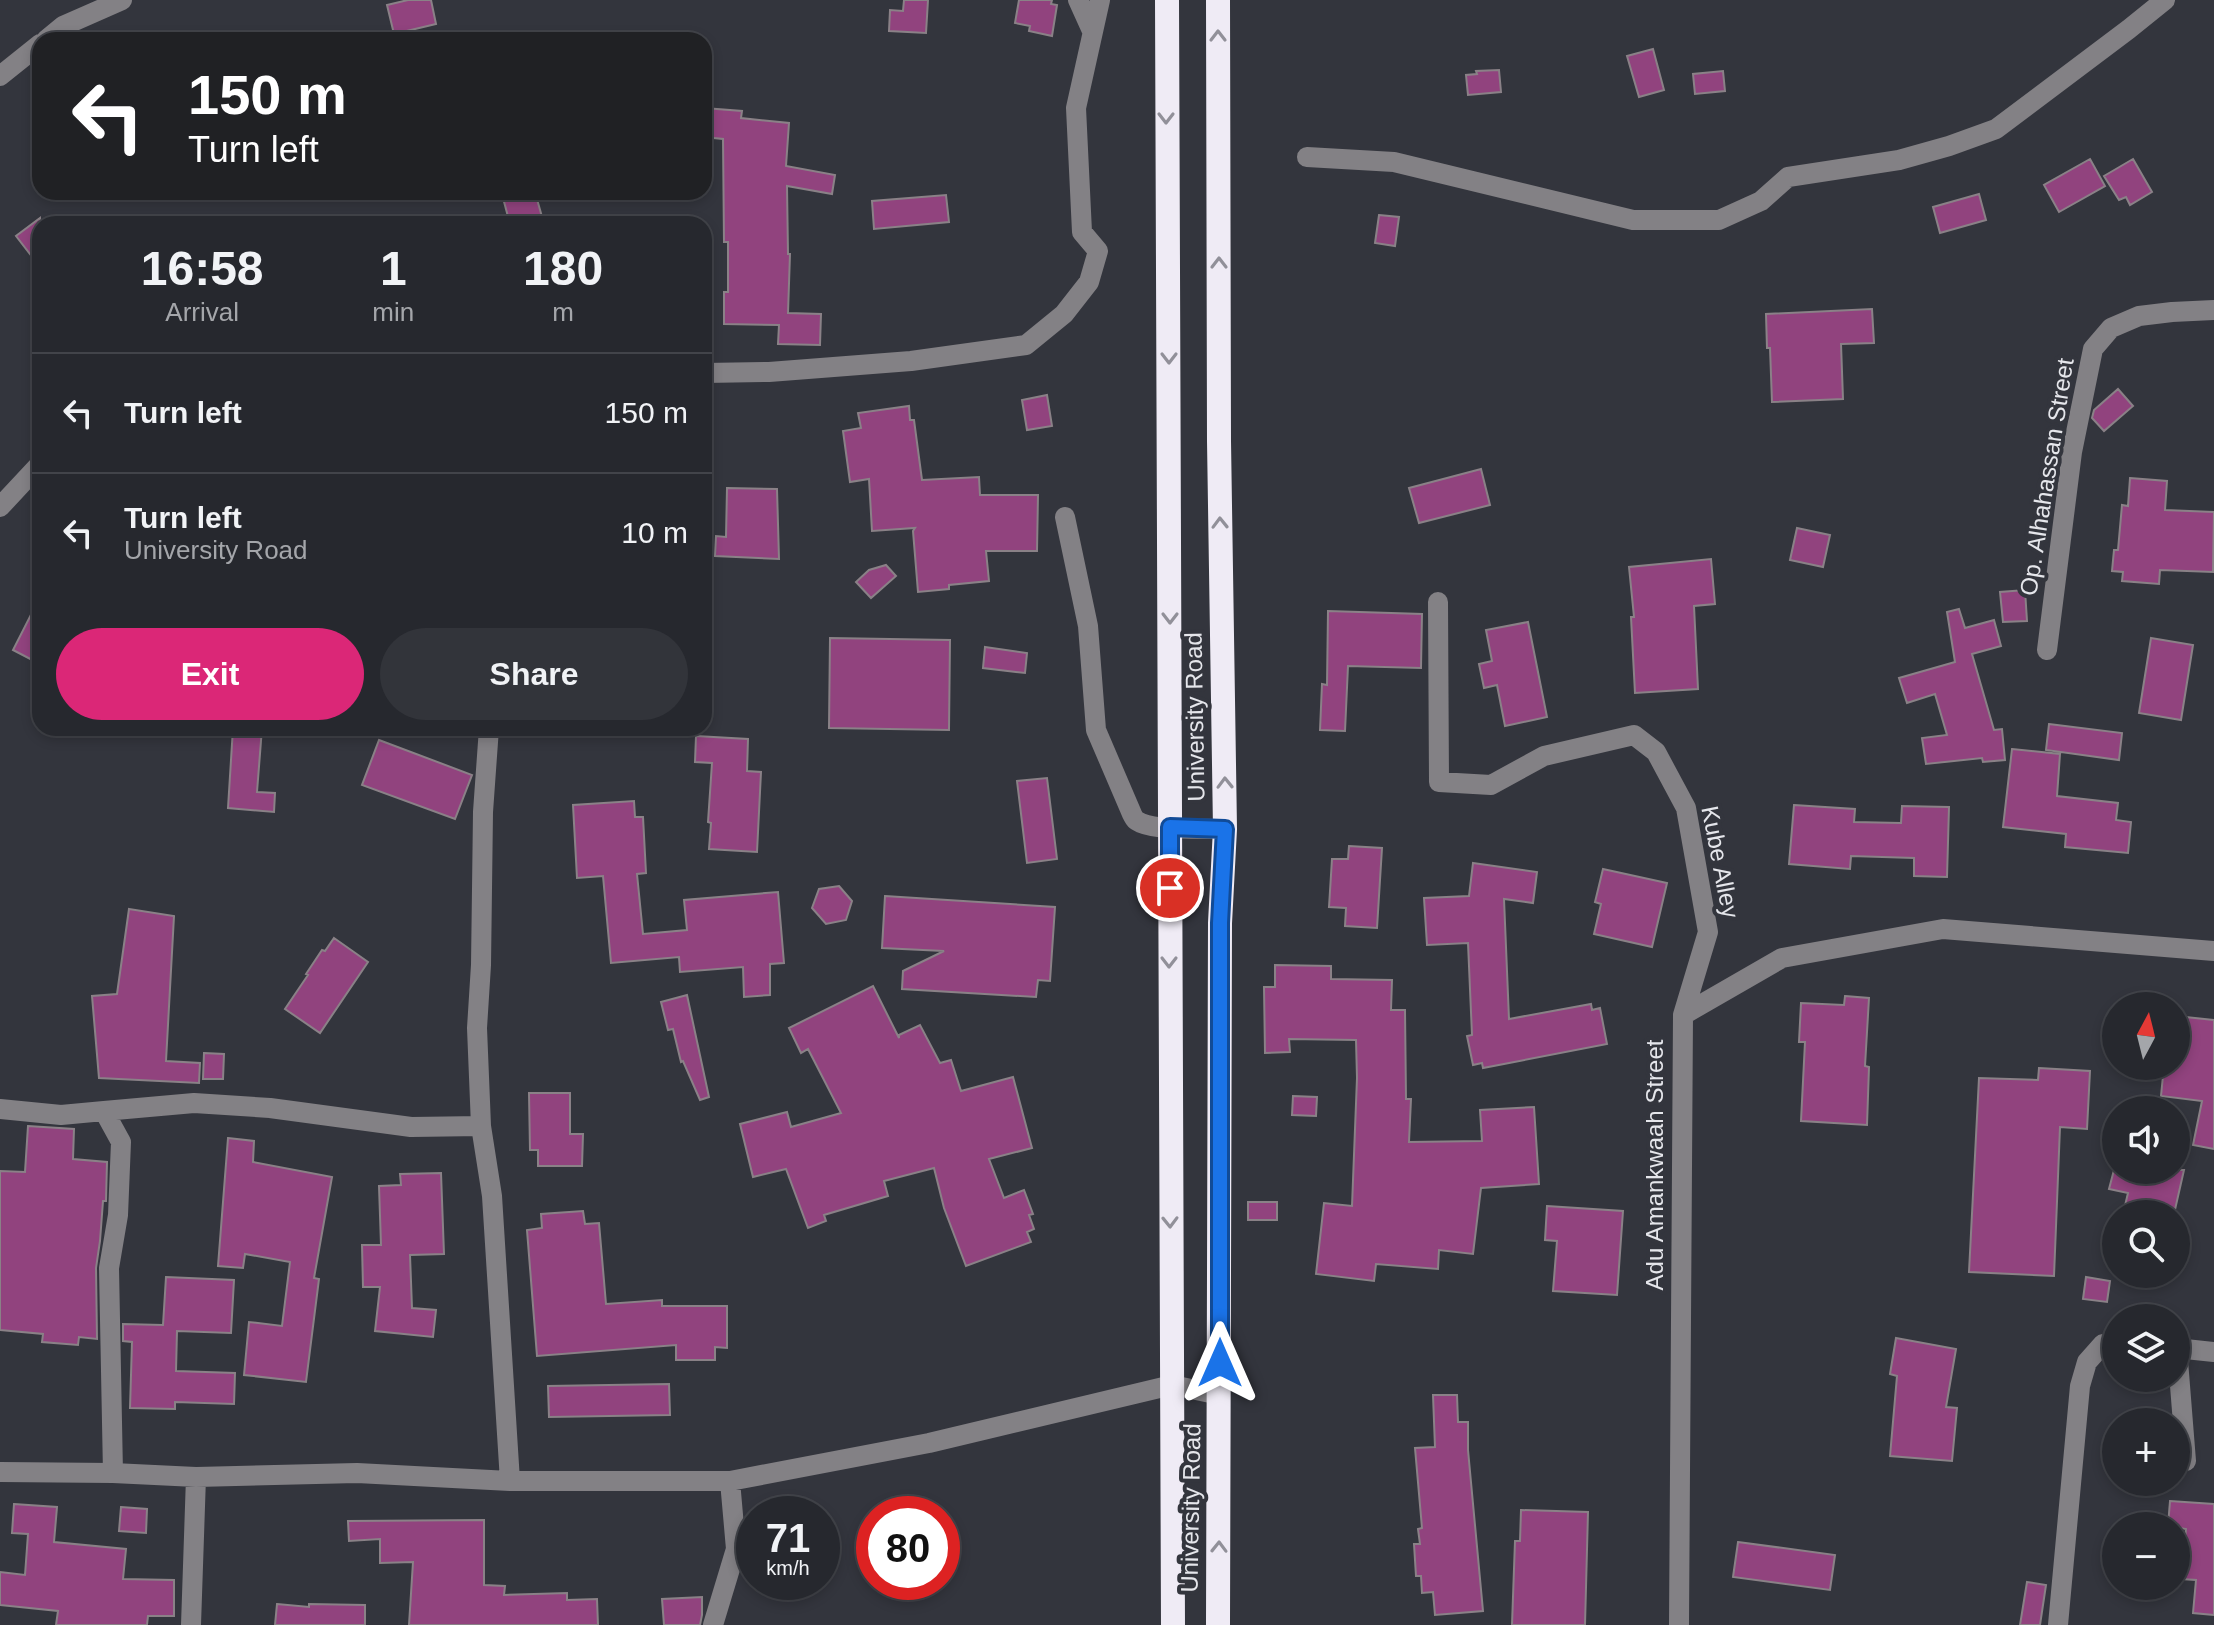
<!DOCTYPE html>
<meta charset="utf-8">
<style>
body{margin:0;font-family:Helvetica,sans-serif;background:#32343a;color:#f1f3f6;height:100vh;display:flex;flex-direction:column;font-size:30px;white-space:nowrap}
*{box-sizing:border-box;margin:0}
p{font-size:26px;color:#a4a6aa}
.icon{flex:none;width:44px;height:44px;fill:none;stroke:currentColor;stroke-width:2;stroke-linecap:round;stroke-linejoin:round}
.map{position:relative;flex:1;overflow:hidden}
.side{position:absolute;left:32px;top:216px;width:680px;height:520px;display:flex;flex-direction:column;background:#26282e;border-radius:24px;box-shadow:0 4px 12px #0003,0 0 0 2px #42444a}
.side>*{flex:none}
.guide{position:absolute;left:32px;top:32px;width:680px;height:168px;border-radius:24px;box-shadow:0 4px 12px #0003,0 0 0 2px #42444a;background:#202124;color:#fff;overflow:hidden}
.needle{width:52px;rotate:7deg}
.buttons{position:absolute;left:2102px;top:992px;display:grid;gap:16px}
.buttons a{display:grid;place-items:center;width:88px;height:88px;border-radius:50%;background:#26282e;box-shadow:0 4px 12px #0003,0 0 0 2px #42444a;font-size:40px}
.speed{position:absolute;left:736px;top:1496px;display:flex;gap:16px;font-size:40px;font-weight:700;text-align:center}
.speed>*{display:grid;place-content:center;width:104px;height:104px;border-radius:50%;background:#26282e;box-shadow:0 4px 12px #0003,0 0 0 2px #42444a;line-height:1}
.speed small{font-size:20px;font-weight:400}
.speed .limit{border:12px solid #d22;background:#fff;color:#111}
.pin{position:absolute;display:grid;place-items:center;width:68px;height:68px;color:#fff;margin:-34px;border:4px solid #fff;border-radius:50%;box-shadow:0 2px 8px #0007}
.me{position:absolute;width:88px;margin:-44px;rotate:0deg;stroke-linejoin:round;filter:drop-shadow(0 0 6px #0008)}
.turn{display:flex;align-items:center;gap:28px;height:168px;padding:0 24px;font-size:36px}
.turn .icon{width:104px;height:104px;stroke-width:2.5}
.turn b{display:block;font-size:56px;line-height:68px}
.eta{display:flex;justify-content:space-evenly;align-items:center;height:136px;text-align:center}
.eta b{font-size:48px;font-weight:800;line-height:56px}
.action{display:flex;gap:16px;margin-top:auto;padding:16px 24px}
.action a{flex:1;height:92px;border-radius:48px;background:#db2777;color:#fff;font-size:32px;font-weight:800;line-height:92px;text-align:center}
.action a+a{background:#32343a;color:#f1f3f6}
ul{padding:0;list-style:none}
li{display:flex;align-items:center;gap:24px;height:120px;padding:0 24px;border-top:2px solid #42444a}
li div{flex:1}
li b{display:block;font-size:30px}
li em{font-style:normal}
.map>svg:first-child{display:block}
.building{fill:#91437e;stroke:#8a8187;stroke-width:2}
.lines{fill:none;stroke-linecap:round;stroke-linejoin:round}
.minor{stroke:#838185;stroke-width:20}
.highway{stroke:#efebf5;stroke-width:24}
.oneway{stroke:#919099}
.route-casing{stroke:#114b97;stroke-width:20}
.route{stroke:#1a73e8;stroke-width:14}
.labels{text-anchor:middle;stroke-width:8;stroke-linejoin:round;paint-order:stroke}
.street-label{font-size:24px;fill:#e5e6eb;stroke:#33353d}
</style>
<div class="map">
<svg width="2214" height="1625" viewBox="0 0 2214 1625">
<rect width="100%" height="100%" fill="#33353d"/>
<path class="building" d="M408,0H431L436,24L394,34L387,5Z
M904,0H928L926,33L889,31L890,10L903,11Z
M1019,0H1052L1051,4L1057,5L1052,36L1029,31L1030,26L1015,23Z
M1653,49L1664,90L1639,97L1627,56Z
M1499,70L1501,92L1468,95L1466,75L1477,74L1476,71Z
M1723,71L1725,91L1695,94L1693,74Z
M704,108L742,111L741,118L789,123L786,166L835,175L832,194L787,186L788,254H790L788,313L821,314L820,345L778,344L779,325L724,324V292H728V242H724L723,139L704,137Z
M2090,159L2105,186L2059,212L2044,185Z
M2133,159L2152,192L2130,205L2126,197L2119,200L2104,176Z
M526,192H535L544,224H510L503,198Z
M1979,194L1986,220L1940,233L1933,207Z
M946,195L949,222L874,229L872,201Z
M1379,215L1399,217L1395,246L1375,243Z
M40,218V267L16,236Z
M1872,309L1874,343L1841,344L1843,399L1772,402L1770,348H1767L1766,314Z
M2118,389L2133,406L2104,431L2092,418L2094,410Z
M1047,395L1052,426L1027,430L1022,400Z
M909,406L910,420H914L922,480L979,477L980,495H1038L1037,551H986L989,581L949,585V589L918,592L913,531L915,528L872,531L869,479L850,482L843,431L861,428L858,413Z
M1481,469L1490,505L1419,523L1409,488Z
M2130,478L2167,481L2165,510L2214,512L2213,572L2160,570L2159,584L2122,581L2123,572L2112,571L2114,550H2118L2122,505L2128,506Z
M727,488L777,489L779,559L715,556L716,536L726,537Z
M1797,528L1830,535L1823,567L1790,560Z
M1711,559L1715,604L1694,606L1698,689L1635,693L1631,617H1634L1629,567Z
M886,565L896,576L871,598L856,582L869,570Z
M2025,590L2027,621L2003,622L2000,592Z
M40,597V664L13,650Z
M1959,609L1965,628L1994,620L2001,646L1972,654L1994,730L2002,729L2005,760L1983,762L1982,758L1926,764L1922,738L1947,735L1935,694L1907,703L1899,678L1955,662L1947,612Z
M1328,611L1422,614L1421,668L1348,666L1345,731L1320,730L1322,684L1327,685Z
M1528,622L1547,717L1505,726L1497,685L1484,688L1479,664L1492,661L1486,630Z
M830,638L950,640L949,730L829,728Z
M2151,638L2193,645L2181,720L2139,713Z
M985,647L1027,653L1025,673L983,668Z
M2049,724L2122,733L2119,760L2046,750Z
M233,728H262L257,792L275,793L274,812L228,808Z
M696,736L748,739L747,771L761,772L757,852L709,849L711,823L708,822L712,763L695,762Z
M379,740L472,775L455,819L362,785Z
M2012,749L2060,754L2057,796L2118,803L2116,820L2131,822L2128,853L2065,847L2066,834L2003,827Z
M1047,778L1057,859L1027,863L1017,781Z
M634,801L635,817H643L646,873L637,874L643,934L687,930L684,900L778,892L784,963L770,964V995L744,997L743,967L680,972L679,957L611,963L603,876L577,878L573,805Z
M1794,805L1855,809L1854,822L1901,823L1902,806L1949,807L1947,877L1914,876V858L1851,856L1850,869L1789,864Z
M1349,846L1382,848L1377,928L1345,926L1346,908L1329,907L1332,859H1348Z
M1473,863L1537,872L1533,903L1504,899L1509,1019L1591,1004L1592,1010L1600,1008L1607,1044L1483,1068L1482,1063L1473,1065L1467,1036L1472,1035L1468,943L1427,945L1424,898L1469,896Z
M1603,869L1667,883L1652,947L1594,934L1601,904L1595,902Z
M839,886L852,901L846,920L826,924L812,908L819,889Z
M885,896L1055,907L1050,981L1038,980L1036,997L902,989L903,971L944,951L882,948Z
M129,909L174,916L166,1061L200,1063L199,1083L99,1078L92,996L117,994Z
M334,938L368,962L320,1033L285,1009L308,975L306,974L322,950L325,951Z
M1275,965L1331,966V979L1392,980L1391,1010H1405L1406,1099H1411L1409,1142L1482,1141L1480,1110L1534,1107L1539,1184L1481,1188L1473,1254L1439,1250L1438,1269L1376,1264L1374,1281L1316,1274L1324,1203L1352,1206L1357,1078L1356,1040L1289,1039L1290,1052L1265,1053L1264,987H1275Z
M873,986L899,1038V1035L920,1025L940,1063L951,1060L961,1091L1013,1077L1032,1148L989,1159L1004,1198L1024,1190L1033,1214L1029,1215L1034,1229L1027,1232L1031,1242L966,1266L944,1208L934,1168L884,1181L888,1196L824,1215L826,1221L808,1228L786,1169L753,1177L740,1124L787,1112L791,1127L841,1113L808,1049L801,1053L789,1028Z
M687,995L709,1097L700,1100L683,1061L681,1062L673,1029L668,1030L661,1002Z
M1845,996L1869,998L1865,1066L1869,1067L1867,1125L1801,1121L1805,1042H1799L1801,1003L1844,1005Z
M2176,1016L2214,1020V1149L2193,1145L2202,1101L2161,1096L2164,1066H2176Z
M204,1053L224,1054L223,1079H203Z
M2039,1068L2090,1071L2087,1129L2060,1127L2054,1276L1969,1272L1979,1078L2038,1080Z
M529,1093H570V1134H583L582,1166H538V1150H530Z
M1293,1096L1317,1097L1316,1116L1292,1115Z
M28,1126L74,1129L73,1159L107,1162L106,1201H103L100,1241L96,1268L97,1339L79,1337L78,1345L42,1342L43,1334L0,1330V1171L25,1172Z
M228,1138L254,1141L253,1162L332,1177L314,1278L319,1279L306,1382L244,1375L249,1322L282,1326L290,1262L245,1254L243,1268L218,1266Z
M2114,1170H2184L2174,1214H2123L2128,1193L2109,1189Z
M441,1173L444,1254L410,1255L412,1308L436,1310L433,1337L375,1331L380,1287H363L362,1245H381L379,1186L401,1185L400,1174Z
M1248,1202H1277V1220H1248Z
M1547,1206L1623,1211L1617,1295L1553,1291L1557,1241L1545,1240Z
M583,1211L585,1224L599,1223L606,1304L662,1300V1306H727V1348L715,1347V1360H676V1345L537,1356L527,1230L542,1228L541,1214Z
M166,1277L234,1280L231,1333L177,1331L176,1371L235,1373L234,1404L175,1402V1409L130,1408L132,1342L123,1341V1324L163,1325Z
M2086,1277L2110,1281L2107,1302L2083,1299Z
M1896,1338L1956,1349L1946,1407L1957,1408L1952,1461L1890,1456L1897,1376L1890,1374Z
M669,1384L670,1415L549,1417L548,1386Z
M1433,1395H1457L1458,1422H1468V1450L1483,1611L1435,1615L1433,1592L1422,1593L1421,1576H1416L1414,1544H1420L1418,1529L1422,1528L1415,1448L1435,1447Z
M2170,1501L2214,1504V1615L2193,1613L2196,1580L2181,1579L2186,1529L2168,1526Z
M14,1504L57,1507L54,1542L126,1549L123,1579L174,1580V1616H148L147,1625H56L58,1611L0,1605V1572L25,1575L28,1534L12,1533Z
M121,1507L147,1509L146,1533L119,1531Z
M1521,1510L1588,1512L1585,1625H1512L1515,1541H1520Z
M484,1520V1585L505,1586L504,1595L567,1593V1600L597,1599L598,1625H409L413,1562L380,1563V1539L349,1541L348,1521Z
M1738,1542L1835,1555L1830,1590L1733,1577Z
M2027,1582L2046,1585L2040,1625H2020Z
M702,1597V1615L700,1625H664L662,1599Z
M277,1604L309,1607V1604L365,1605V1625H275Z"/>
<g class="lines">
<path class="minor" d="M1078,0L1092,31
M46,40L63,26L122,0
M0,76L40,44
M1307,157L1394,162L1633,220H1719L1761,201L1788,177L1899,160L1949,146L1996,129L2129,29L2165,0
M704,373L769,372L911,361L1026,345L1064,314L1089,282L1098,251L1082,232L1076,108L1100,0
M0,507L40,464
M1065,517L1088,626L1096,730L1132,814C1135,820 1135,820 1141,823C1160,831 1203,828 1225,829
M1438,602L1439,782L1491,785L1544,756L1634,735L1656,752L1686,808L1708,932L1683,1015
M2047,650L2072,452L2093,349L2111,328L2139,316L2172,312L2214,310
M489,728L483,812L481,965L477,1028L481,1126L492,1196L510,1481
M0,1109L61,1115L104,1111L121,1142L118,1215L109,1268L113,1473
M104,1111L194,1103L270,1108L411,1127L481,1126
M2176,1348L2214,1352
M2177,1348L2186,1461
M0,1472L113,1473L196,1477L357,1473L510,1481H730L929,1443L1172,1385L1220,1395
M191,1625L196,1477
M713,1625L736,1549L730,1481
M1679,1625L1683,1015L1782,958L1943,929L2214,951
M2058,1625L2080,1386L2087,1362L2103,1344L2116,1343"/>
<path class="highway" d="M1167,0L1173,1625
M1218,0L1219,441L1225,829L1220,923L1218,1625"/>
</g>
<defs><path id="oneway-chevron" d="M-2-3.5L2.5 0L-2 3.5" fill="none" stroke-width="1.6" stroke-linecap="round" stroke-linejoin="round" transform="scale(2)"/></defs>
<g class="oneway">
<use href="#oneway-chevron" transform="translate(1218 36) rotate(-90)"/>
<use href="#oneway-chevron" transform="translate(1166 118) rotate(90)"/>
<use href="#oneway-chevron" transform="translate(1219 263) rotate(-90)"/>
<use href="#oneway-chevron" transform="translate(1169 358) rotate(90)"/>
<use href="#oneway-chevron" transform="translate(1220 523) rotate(-91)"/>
<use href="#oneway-chevron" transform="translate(1170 618) rotate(90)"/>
<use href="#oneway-chevron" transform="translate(1225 783) rotate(-91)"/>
<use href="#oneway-chevron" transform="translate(1169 962) rotate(90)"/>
<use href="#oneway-chevron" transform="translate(1170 1222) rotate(89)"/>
<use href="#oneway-chevron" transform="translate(1219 1547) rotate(-89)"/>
</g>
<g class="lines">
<g class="route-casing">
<path id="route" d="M1170,888V827L1225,829L1220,923V1363"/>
</g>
<use href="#route" class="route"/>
</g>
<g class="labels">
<g class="street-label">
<text transform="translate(2047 477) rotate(-81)" y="8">Op. Alhahassan Street</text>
<text transform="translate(1195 717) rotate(-91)" y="8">University Road</text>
<text transform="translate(1720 862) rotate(79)" y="8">Kube Alley</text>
<text transform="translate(1655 1165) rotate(-90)" y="8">Adu Amankwaah Street</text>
<text transform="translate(1191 1508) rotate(-89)" y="8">University Road</text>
</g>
</g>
</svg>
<div class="buttons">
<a><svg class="needle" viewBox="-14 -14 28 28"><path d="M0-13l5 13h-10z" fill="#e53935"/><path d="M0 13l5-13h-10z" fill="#a4a6aa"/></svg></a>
<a><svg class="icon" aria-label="sound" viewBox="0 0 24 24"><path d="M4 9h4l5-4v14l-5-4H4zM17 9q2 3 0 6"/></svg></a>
<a><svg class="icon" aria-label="search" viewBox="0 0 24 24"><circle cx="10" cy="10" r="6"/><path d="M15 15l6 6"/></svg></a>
<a><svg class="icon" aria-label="layers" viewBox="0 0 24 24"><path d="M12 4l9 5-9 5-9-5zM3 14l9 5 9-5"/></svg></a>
<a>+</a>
<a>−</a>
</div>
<div class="speed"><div>71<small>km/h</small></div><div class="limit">80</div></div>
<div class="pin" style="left:1170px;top:888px;background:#d93025"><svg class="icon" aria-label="arrive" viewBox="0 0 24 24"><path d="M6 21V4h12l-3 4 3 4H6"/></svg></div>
<svg class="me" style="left:1220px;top:1363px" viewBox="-20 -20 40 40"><path d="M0-17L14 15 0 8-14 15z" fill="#1a73e8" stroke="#fff" stroke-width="4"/></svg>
<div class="guide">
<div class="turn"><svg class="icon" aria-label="left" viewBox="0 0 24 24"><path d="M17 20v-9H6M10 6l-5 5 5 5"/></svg><div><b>150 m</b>Turn left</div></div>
</div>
<section class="side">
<div class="eta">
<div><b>16:58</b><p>Arrival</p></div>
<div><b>1</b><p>min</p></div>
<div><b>180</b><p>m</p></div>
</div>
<ul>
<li><svg class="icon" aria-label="left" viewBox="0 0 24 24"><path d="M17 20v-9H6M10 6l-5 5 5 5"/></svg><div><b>Turn left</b></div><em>150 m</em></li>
<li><svg class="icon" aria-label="left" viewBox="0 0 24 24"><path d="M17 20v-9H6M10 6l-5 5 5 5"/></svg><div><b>Turn left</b><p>University Road</p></div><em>10 m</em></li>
</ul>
<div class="action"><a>Exit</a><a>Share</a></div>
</section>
</div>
